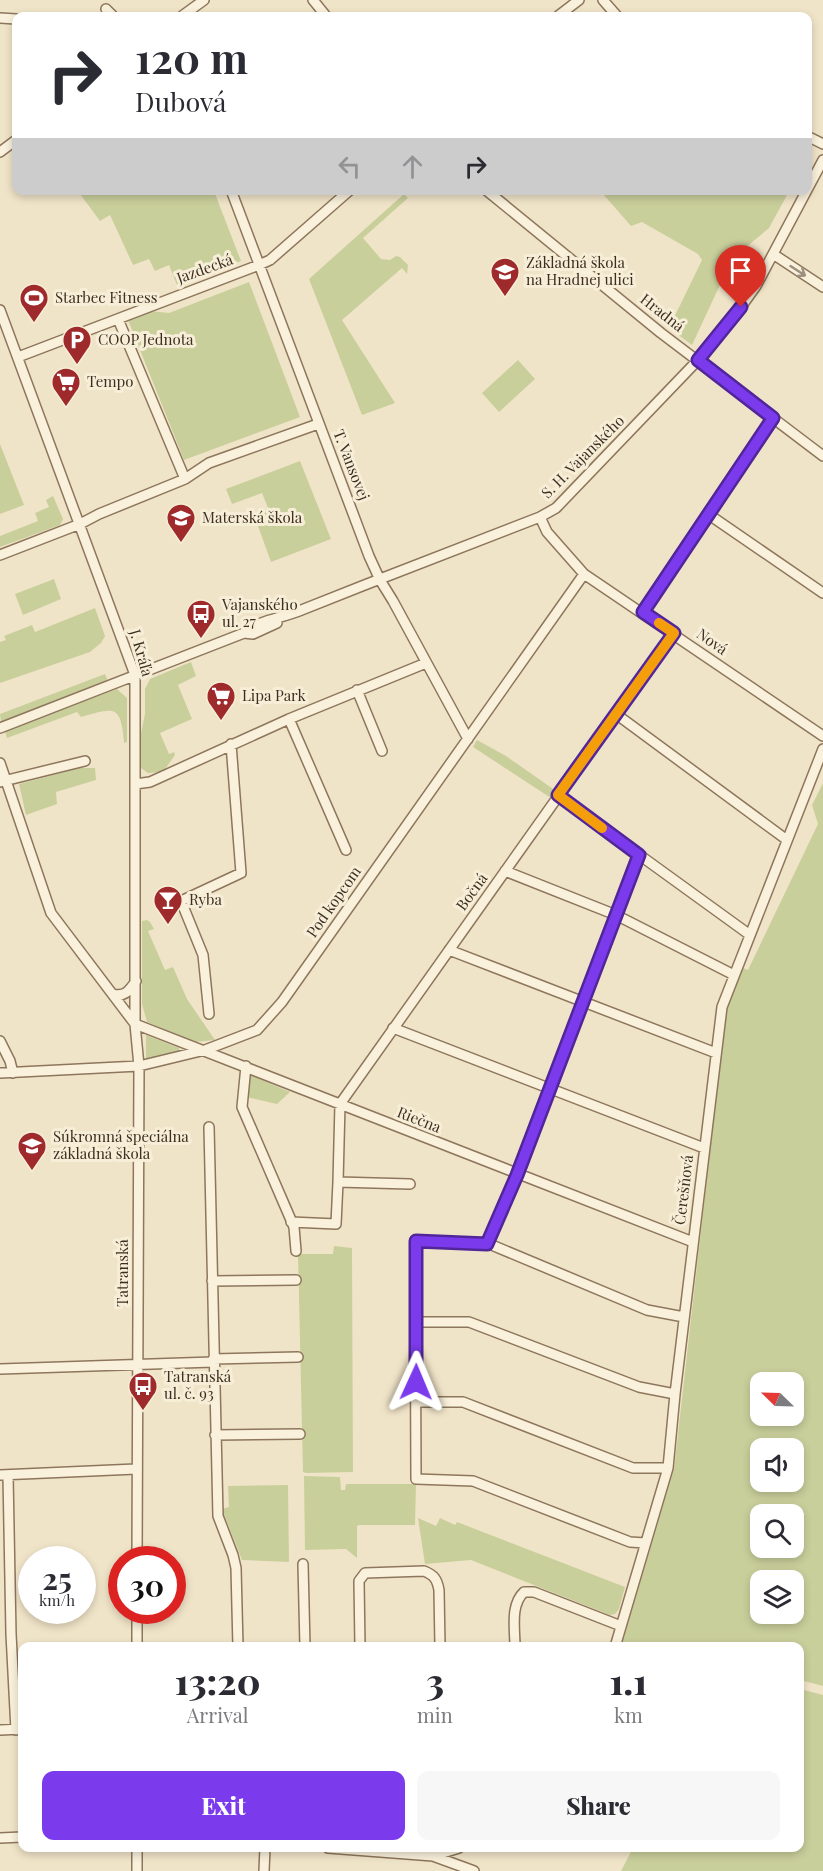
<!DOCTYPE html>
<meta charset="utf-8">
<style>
body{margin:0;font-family:"Playfair Display",serif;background:#f7f7f7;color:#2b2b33;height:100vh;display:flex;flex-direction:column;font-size:22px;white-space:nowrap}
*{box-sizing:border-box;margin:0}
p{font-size:20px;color:#7c7c81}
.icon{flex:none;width:33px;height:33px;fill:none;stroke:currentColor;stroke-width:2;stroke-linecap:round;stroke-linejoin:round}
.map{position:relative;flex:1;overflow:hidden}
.panel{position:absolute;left:18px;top:1642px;width:786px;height:210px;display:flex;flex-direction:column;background:#fff;border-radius:12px;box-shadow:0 3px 9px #0003}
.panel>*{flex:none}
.banner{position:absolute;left:12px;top:12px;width:800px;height:183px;border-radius:12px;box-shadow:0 3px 9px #0003;background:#fff;color:#2b2b33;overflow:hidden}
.needle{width:39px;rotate:293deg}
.tools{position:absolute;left:750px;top:1372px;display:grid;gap:12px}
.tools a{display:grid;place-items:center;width:54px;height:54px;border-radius:12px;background:#fff;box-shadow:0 3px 9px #0003;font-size:30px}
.speed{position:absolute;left:18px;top:1546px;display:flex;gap:12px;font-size:30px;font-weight:700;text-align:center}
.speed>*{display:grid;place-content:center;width:78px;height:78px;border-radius:50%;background:#fff;box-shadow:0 3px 9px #0003;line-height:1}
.speed small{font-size:15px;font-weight:400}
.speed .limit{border:9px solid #d22;background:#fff;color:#111}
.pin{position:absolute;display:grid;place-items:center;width:51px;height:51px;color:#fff;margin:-62px -26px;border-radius:50% 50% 50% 0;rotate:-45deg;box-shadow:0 0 6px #0007}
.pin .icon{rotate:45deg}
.me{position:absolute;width:66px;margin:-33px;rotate:1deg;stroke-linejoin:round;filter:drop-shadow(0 0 4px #0008)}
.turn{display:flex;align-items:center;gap:21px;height:126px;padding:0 24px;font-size:27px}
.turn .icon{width:78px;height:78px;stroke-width:2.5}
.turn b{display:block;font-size:42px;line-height:51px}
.lanes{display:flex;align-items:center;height:57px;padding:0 24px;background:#0003;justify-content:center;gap:30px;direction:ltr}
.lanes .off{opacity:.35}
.eta{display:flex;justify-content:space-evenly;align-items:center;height:102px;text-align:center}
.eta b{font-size:36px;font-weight:800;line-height:42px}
.button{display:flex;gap:12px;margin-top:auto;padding:12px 24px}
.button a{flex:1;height:69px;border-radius:12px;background:#7c3aed;color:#fff;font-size:24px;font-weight:800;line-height:69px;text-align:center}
.button a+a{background:#f7f7f7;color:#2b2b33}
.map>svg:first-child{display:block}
.green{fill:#c9cf9b;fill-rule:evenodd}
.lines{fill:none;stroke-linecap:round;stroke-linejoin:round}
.minor-casing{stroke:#8d765c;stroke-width:12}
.minor{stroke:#faf1dc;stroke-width:9}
.oneway{stroke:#9c907e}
.route-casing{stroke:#51269a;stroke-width:15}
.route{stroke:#7c3aed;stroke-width:10}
.slow{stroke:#f59e0b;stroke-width:10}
.labels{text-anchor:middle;stroke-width:6;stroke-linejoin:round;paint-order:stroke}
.poi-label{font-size:15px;fill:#3d2e20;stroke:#f7eed8;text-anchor:start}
.street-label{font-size:15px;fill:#3d2e20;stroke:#f7eed8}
</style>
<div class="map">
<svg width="823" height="1871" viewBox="0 0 823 1871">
<rect width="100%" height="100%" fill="#f0e4c8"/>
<path class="green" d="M85,190L214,191L241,261L177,285L169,265L155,271L149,259L133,265L110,215L100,221L80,194Z
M783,191L787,195L769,228L732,259L692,345L669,328L702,260L698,254L642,222L631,226L603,194L594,193L592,191Z
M404,194L408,198L363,238L381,259L390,260L396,256L400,257L408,265L407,274L402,268L342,320L395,403L362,415L309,279Z
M249,282L300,417L184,460L128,320L150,311L169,313Z
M518,360L535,379L499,412L482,393Z
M0,444L24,505L0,514Z
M300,461L331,539L271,562L254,515L268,508L262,493L232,504L226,489Z
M53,496L63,519L60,525L0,547V536L38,521L35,513L49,507L46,500Z
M54,579L61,599L23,615L15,594Z
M95,608L105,636L101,643L90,652L0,683V642L6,640L4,636L32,625L35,632Z
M191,662L196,676L178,685L192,719L160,733L169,754L174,752L175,755L163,772L148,773L141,768V733L145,714V689L150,679Z
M105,674L108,681L1,722L0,714Z
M117,689L127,698V742L124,743C121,703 114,708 81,717L77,712L7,738L5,731Z
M477,740L506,756L556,791L551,798L473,747Z
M80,768H95L96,780L56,792L57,804L26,815L19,784Z
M823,783V1686L800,1680V1647H621L674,1469L726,1010L740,967L748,970L818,824L812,805ZM760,1383H794V1416H760ZM760,1449H794V1482H760ZM760,1515H794V1548H760ZM760,1581H794V1614H760Z
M147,920L150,922L154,929L148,931L165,970L173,967L187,999L215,1040L195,1042L147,1022L142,1004V921Z
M146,1035L179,1048V1051L154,1059H146Z
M250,1075L290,1092L277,1104L246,1097Z
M334,1246L352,1248L353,1472L306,1473L303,1472L298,1254H333Z
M304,1476L340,1477L341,1490H345L346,1484H416L415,1525H359L357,1526V1558L346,1549L305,1550Z
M288,1485L289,1562L242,1560L222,1509L229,1507L228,1486Z
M418,1518L436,1526L440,1518L455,1525L457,1522L625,1587L619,1609L615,1614L610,1615L471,1560L425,1564Z
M800,1689L823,1695V1871H621L633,1848H800Z"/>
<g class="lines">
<g class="minor-casing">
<path id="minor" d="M313,0L326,16
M603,0L617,16
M106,9L113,16
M182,16L204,0
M558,16L579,0
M0,18L16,19
M807,136L823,144
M0,152L16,140
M231,190L369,556L380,580L393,601L468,739
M486,190L661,333L823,456
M807,190L823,160
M773,254L823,287
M0,310L135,675V1024L139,1066L137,1560
M118,319L185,479
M18,357L259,265L270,260L350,190
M708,514L823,593
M540,517L547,532L584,574L823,736
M0,555L80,524L99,514L185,479L209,463L318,424
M643,612L773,418
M244,633L253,634L277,623
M357,690L382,751
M616,714L787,840
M289,719L346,850
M0,728L244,633C256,621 282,618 299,611C379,579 459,548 540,517L556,508L698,360L741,307L756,286L807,190
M0,763L51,913L135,1024
M0,782L85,761
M135,784L150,782L289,719L426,663
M558,796L750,935
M505,871L616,915L734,975
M449,950L716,1053
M113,994C125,997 129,991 136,981
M209,1014L203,955L181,901L241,873L231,744
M135,1024L693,1242
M393,1028L704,1148
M0,1041L10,1061L13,1073
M246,1066L242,1107L294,1227L296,1251
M0,1073L139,1066L205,1050L257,1030L282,1002L584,574
M209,1127L218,1516L233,1555L236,1568L238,1647
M410,1184L338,1182L340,1104L674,633
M291,1222L336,1224L338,1182
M487,1243L517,1175L639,855
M212,1281L296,1280
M417,1322H469L639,1387L675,1394
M213,1359L298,1357
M0,1369L213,1362
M416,1402H463L633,1468H668
M215,1435L300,1434
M0,1475L136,1469
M8,1475L11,1634L16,1730
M645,1543L630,1542L473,1481L416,1479L415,1241L487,1243L647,1310L684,1317
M303,1564L305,1647
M137,1611V1647
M360,1647L359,1581L365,1573L424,1571C434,1575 437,1579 439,1590L440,1647
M515,1647C515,1629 510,1605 524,1592H534L621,1626
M615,1647L668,1468L675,1394L722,1007L823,749
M0,1730L22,1729
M0,1838L22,1837
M137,1848V1871
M328,1848L433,1856L459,1848
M433,1856L474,1871
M264,1871L265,1848"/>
</g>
<use href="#minor" class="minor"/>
</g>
<defs><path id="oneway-shaft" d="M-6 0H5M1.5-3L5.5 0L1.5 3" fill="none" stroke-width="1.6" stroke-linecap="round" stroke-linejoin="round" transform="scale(1.5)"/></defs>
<use class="oneway" href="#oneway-shaft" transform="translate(798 271) rotate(33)"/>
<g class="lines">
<g class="route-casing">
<path id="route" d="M416,1382V1241L487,1244L517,1175L639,855L558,795L674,633L643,612L773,418L698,360L741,307"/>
</g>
<use href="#route" class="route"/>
<path class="slow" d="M602,828L558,795L674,633L659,623"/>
</g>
<defs>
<g id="school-pin" transform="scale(1.5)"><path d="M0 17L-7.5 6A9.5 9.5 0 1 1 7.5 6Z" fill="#9e2a2b" stroke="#f7eed8"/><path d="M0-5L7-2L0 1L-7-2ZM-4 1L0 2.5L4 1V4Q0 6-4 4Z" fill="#fff"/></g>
<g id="stadium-pin" transform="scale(1.5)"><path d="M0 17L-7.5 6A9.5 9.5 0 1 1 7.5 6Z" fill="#9e2a2b" stroke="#f7eed8"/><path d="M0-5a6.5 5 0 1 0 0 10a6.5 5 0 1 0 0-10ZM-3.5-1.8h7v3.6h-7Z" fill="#fff"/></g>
<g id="parking-pin" transform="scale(1.5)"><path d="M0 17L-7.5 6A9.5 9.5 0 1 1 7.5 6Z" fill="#9e2a2b" stroke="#f7eed8"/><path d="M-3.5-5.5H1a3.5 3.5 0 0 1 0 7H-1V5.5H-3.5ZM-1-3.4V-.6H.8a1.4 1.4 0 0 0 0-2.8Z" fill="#fff"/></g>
<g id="supermarket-pin" transform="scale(1.5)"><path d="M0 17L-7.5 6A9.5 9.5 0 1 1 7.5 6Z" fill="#9e2a2b" stroke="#f7eed8"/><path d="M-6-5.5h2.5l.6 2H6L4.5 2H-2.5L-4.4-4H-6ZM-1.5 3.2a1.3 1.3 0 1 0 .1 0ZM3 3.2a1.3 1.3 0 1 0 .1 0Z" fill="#fff"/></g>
<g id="bus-pin" transform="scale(1.5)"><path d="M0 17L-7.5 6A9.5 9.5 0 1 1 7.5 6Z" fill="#9e2a2b" stroke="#f7eed8"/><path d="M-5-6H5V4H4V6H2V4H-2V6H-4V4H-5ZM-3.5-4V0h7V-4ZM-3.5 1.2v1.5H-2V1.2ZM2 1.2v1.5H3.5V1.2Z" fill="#fff"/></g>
<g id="bar-pin" transform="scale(1.5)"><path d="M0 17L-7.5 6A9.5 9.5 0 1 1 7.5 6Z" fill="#9e2a2b" stroke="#f7eed8"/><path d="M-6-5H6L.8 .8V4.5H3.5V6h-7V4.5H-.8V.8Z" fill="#fff"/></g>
</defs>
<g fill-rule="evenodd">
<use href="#school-pin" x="505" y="272"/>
<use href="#stadium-pin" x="34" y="298"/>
<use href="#parking-pin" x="77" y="340"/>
<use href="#supermarket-pin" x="66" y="382"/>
<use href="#school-pin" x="181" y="518"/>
<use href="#bus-pin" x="201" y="614"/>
<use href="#supermarket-pin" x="221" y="696"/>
<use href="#bar-pin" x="168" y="900"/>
<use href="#school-pin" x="32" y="1146"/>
<use href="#bus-pin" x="143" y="1386"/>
</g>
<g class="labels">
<g class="poi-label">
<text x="526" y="268">Základná škola<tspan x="526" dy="17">na Hradnej ulici</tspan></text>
<text x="55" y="303">Starbec Fitness</text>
<text x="98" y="345">COOP Jednota</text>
<text x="87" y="387">Tempo</text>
<text x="202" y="523">Materská škola</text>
<text x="222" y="610">Vajanského<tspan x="222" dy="17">ul. 27</tspan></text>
<text x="242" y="701">Lipa Park</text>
<text x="189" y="905">Ryba</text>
<text x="53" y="1142">Súkromná špeciálna<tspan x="53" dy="17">základná škola</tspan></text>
<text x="164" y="1382">Tatranská<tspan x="164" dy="17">ul. č. 93</tspan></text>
</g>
<g class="street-label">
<text transform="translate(205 269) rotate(-20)" y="5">Jazdecká</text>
<text transform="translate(662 313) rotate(38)" y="5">Hradná</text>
<text transform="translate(583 457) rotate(-45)" y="5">S. H. Vajanského</text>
<text transform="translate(351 465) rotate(69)" y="5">T. Vansovej</text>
<text transform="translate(712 642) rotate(35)" y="5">Nová</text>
<text transform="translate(141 653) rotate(74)" y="5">J. Kráľa</text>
<text transform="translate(472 892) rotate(-54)" y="5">Bočná</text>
<text transform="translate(334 902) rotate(-55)" y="5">Pod kopcom</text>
<text transform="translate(419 1120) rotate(22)" y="5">Riečna</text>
<text transform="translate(684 1190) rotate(-83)" y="5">Čerešňová</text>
<text transform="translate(123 1273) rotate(-90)" y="5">Tatranská</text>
</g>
</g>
</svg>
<div class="tools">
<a><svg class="needle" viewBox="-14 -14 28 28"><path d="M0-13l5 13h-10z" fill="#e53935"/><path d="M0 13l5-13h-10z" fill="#7c7c81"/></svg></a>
<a><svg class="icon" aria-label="sound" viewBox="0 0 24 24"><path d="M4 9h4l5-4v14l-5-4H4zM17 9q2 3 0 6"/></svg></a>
<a><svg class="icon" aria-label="search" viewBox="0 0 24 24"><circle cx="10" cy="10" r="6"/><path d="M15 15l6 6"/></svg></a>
<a><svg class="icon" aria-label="layers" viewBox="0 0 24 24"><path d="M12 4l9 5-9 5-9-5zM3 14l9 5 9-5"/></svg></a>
</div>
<div class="speed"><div>25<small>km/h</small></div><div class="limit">30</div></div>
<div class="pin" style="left:741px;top:307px;background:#d93025"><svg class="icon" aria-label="arrive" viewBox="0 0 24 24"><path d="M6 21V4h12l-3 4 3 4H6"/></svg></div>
<svg class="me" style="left:416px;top:1382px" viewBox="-20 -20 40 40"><path d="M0-17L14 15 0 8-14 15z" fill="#7c3aed" stroke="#fff" stroke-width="4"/></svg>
<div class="banner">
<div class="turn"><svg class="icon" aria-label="right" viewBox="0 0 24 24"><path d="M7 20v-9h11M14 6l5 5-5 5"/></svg><div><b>120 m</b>Dubová</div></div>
<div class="lanes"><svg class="icon off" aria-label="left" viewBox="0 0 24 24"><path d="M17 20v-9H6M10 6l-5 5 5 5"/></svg><svg class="icon off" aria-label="ahead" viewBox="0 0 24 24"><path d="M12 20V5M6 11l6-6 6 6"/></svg><svg class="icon" aria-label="right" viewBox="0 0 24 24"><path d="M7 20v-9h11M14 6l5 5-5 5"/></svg></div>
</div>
<section class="panel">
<div class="eta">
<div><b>13:20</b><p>Arrival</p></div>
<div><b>3</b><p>min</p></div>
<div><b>1.1</b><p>km</p></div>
</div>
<div class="button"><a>Exit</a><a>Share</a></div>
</section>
</div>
